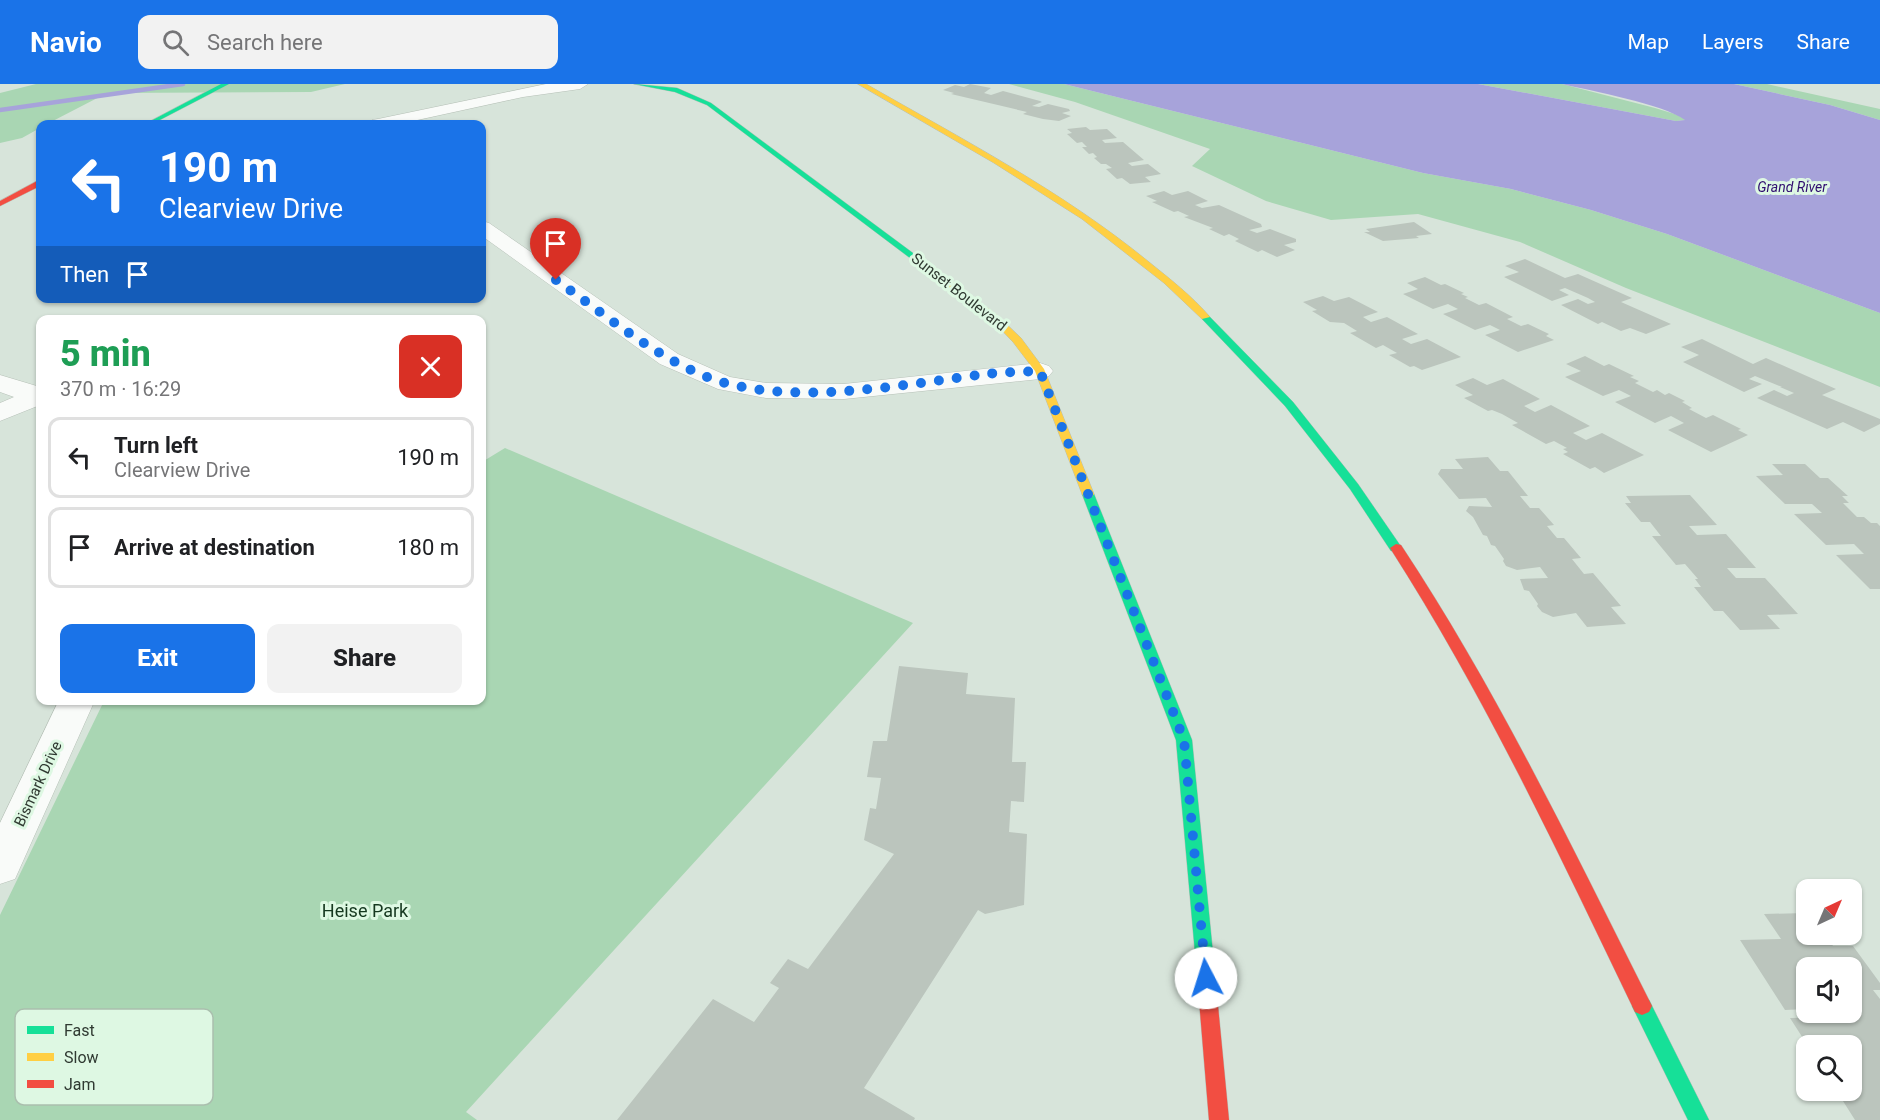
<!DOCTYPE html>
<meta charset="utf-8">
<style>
body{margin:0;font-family:Roboto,sans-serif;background:#f2f2f2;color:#202124;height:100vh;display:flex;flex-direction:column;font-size:22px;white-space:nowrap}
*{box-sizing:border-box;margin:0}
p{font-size:20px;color:#757577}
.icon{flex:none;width:33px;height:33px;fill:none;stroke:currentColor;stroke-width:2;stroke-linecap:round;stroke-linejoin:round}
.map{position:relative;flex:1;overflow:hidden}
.drawer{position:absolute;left:36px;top:231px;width:450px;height:390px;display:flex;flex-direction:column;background:#fff;border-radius:12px;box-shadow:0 2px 4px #0004}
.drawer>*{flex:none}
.guide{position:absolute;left:36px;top:36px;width:450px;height:183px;border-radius:12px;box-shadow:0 2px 4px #0004;background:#1a73e8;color:#fff;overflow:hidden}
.needle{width:39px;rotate:44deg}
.buttons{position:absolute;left:1796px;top:795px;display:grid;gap:12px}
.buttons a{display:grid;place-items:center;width:66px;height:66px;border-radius:12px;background:#fff;box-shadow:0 2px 4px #0004;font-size:30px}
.pin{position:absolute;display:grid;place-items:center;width:51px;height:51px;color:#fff;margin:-62px -26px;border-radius:50% 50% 50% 0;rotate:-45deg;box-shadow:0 0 6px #0007}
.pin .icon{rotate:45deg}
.me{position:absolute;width:66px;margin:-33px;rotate:355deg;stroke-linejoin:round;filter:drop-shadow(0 0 4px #0008)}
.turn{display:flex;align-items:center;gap:21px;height:126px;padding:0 24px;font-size:27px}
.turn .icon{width:78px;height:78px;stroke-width:2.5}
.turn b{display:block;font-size:42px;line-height:51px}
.then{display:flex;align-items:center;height:57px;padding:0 24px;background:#0003;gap:12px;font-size:22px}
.round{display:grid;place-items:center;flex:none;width:63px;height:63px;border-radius:12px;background:#f2f2f2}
.overview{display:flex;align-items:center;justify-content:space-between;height:102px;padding:0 24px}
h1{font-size:36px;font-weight:800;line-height:45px;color:#1e9e55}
.cta{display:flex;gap:12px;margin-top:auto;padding:12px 24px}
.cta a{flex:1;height:69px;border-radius:12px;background:#1a73e8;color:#fff;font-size:24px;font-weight:800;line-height:69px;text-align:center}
.cta a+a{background:#f2f2f2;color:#202124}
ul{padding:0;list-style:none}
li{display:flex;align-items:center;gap:18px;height:81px;margin:0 12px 9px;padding:0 12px;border:3px solid #e0e0e0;border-radius:12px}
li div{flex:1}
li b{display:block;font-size:22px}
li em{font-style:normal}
header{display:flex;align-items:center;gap:36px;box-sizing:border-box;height:84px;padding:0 30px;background:#1a73e8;color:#fff}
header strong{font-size:28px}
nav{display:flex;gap:33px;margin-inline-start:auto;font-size:21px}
.search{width:420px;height:54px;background:#f2f2f2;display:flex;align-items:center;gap:15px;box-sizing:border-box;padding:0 21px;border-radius:12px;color:#757577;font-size:22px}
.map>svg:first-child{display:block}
.green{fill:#a9d6b3}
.water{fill:#a7a3da}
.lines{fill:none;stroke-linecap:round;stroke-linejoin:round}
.stream{stroke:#a7a3da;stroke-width:4.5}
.building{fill:#bbc5bd}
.street-casing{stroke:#b6c0b7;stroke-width:1}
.fast-casing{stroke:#b6c0b7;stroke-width:1}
.slow-casing{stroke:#b6c0b7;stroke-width:1}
.jam-casing{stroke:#b6c0b7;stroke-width:1}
.street{fill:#f9fbf9;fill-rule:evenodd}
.fast{fill:#16e098;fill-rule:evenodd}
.slow{fill:#ffcf43;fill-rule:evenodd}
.jam{fill:#f24e42;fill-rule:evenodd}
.route{stroke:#1a73e8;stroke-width:10;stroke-dasharray:0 18}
.labels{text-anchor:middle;stroke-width:6;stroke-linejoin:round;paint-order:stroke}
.far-water-label{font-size:14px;font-style:italic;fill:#2f0c6f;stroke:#def8e3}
.street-label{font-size:15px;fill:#303a32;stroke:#def8e3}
.near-park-label{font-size:18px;fill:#15381f;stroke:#def8e3}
.key{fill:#def8e3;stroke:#aabfae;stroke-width:1.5}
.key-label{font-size:16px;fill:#303a32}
</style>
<header>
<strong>Navio</strong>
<div class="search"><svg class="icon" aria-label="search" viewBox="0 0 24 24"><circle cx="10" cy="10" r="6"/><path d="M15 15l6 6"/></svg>Search here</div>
<nav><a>Map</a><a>Layers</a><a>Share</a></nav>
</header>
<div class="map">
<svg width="1880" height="1036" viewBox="0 0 1880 1036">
<rect width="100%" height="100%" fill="#d7e4da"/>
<path class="green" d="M36,0H345L311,8L107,9L47,40H40V44L22,54L0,59V9Z
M1009,0H1064L1423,89L1511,105L1591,126L1667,150L1880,229V303L1626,204L1520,158L1418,130L1331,136L1266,117L1192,82L1210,65L1075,18Z
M1478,0H1562L1655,24L1678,31L1686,36L1676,37Z
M1734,0H1767L1880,25V36L1830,21Z
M505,364L913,539L466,1028L477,1036H0V831L104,617L482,616V378Z"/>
<path class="water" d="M1064,0H1478L1676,37L1685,36C1663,20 1592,7 1562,0H1734L1830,21L1880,36V229L1667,150L1591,126L1511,105L1423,89Z"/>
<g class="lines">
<path class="stream" d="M0,26L183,0"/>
</g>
<path class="building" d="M970,0L991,4L984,9L991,11L1003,7L1040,17L1042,18L1032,22L1039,23L1048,20L1069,25L1070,27L1062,29L1071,32L1059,37L1043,35L1023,30L1027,28L951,10L954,9L943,6L955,1L964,3Z
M1086,43L1090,46L1107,45L1117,54L1102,56L1105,59L1123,58L1144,76L1128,79L1132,82L1148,80L1161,90L1145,93L1151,98L1130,100L1122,94L1117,95L1106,85L1112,84L1106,80H1101L1094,74L1097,73L1093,69L1089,70L1082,63H1087L1082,58L1077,59L1067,50L1072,49L1067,45Z
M1164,107L1172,111L1188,107L1208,117L1195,121L1202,124L1219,121L1261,140L1262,143L1249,146L1257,149L1270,145L1296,155V158L1284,161L1295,166L1277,173L1262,166L1258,168L1235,157L1239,155L1229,150L1224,152L1209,145L1213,144L1184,133L1189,132L1178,127L1174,128L1152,118L1157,117L1146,112Z
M1414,138L1432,150L1416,152L1419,154L1383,157L1364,148H1370L1366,145Z
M1525,175L1565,194L1578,190L1632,214L1621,218L1671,240L1646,250L1630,244L1621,247L1602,238L1598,240L1561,221L1578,215L1588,220L1595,218L1588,214L1565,204L1559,206L1569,211L1552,217L1504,193L1519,188L1505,182Z
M1425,193L1441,201L1445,200L1464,209L1461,210L1468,213L1465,214L1479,221L1486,219L1513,233L1507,235L1521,242L1528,240L1549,250L1546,252L1554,256L1518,268L1485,251L1500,246L1490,241L1475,246L1443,230L1458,225L1448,220L1433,225L1403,210L1418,205L1407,199Z
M1323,212L1334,217L1349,213L1378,228L1363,233L1371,238L1387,233L1418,250L1402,255L1411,260L1427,255L1461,273L1422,286L1414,282L1410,283L1389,271L1397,269L1383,261L1376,264L1350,249L1357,247L1344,239L1330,238L1312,227L1317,226L1303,218Z
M1702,255L1753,280L1766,274L1836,305L1822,311L1880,335V340L1864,348L1843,338L1827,345L1757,314L1774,306L1787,312L1794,309L1780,303H1782L1755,292L1749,295L1762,300L1744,308L1683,278L1699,271L1681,263Z
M1585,272L1604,282L1609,280L1634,292L1630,293L1639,297L1635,299L1653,308L1657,306L1665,311L1669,309L1685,317L1682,318L1692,324L1689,325L1706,334L1713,331L1741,345L1738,346L1748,351L1711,368L1668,346L1684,339L1671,332L1655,339L1615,318L1631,312L1619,306L1603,312L1565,293L1581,287L1566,280Z
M1473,294L1487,301L1503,295L1540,315L1524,322L1535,328L1551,321L1590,342L1573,349L1586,356L1602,349L1644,371L1604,389L1595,383L1590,385L1563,370L1568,368L1563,365L1567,364L1554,357L1546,360L1512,341L1518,339L1502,330L1492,326L1488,327L1464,314L1473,311L1455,301Z
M1488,373L1500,387H1508L1528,412H1520L1530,424H1539L1554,441L1547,442L1557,454H1564L1581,474L1572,475L1584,490L1593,489L1621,522L1611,523L1626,540L1587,543L1576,529L1553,533L1542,528L1537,522L1538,520L1529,507L1524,506L1520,495L1548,494L1540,483L1517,486L1506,482L1503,477L1504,475L1495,462L1491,461L1487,452L1483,451L1473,433L1466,427L1469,422L1492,423L1486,414L1459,415L1438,390L1441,385H1463L1455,375Z
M1772,380H1805L1820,394H1828L1848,412H1842L1849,419H1843L1857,433H1864L1871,439H1877L1880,442V505H1870L1836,471L1864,470L1854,460L1826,461L1794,430L1822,429L1812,420H1785L1756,392L1783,391Z
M1690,411L1717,441L1689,442L1697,451L1726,450L1756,484H1727L1736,494H1765L1798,530L1767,531L1780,545L1740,546L1723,527H1714L1694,503H1701L1695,495H1698L1685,480L1676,481L1652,452H1661L1650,438H1641L1625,419H1631L1626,412Z
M899,582L968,589L966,610L1015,614L1012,678H1026L1024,718L1011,717L1009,748L1027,750L1024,821L985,830L978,826L864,1004L915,1034L914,1036H617L713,915L754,938L779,904L770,899L788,875L808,885L894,770L864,756L870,724L876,725L881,694L867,693L873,657H887Z
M1806,829V850H1825L1833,862H1853L1880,899V906H1873L1880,915V1036H1855L1836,1006H1851V962H1808L1790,934L1833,933L1830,928H1851V884H1806V925L1785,926L1740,856L1781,855L1764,830Z"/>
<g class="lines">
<g class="street-casing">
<path id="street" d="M546,0H588L580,5L523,13L399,40H369L372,36L378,35Z
M482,137L489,139L678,270L730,293L766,299L844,300L1040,279L1049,282L1053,287L1049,292L1040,295L844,315L766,314L718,305L660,280L482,152Z
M0,291L40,303V321L0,337V319L14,313L0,308Z
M59,616H95L15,795L0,800V739Z"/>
</g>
<g class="fast-casing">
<path id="fast" d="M221,0H229L152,40H145Z
M634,0L677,4L711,19L925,178L918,180L707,21L675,8Z
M1205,230L1208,231L1293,318L1358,400L1402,464L1401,467H1391L1350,405L1285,322L1202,235V231Z
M1088,406L1094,410L1192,656L1214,880L1212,886L1205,888L1198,886L1196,880L1176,656L1082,410Z
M1642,913L1649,916L1709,1036H1688L1632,922L1635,916Z"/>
</g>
<g class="slow-casing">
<path id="slow" d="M858,0H866C962,55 1062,107 1149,178C1170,195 1192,212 1210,233L1202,235L1164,199L1082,135L994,79Z
M918,176H924L997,231L1021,254L1044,285L1094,410L1092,413H1084L1082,410L1035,287L1013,258L991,235L918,180Z"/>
</g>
<g class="jam-casing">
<path id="jam" d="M37,97H40V102L0,122V117Z
M1396,460L1401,461C1497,606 1571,761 1649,916L1652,922L1649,928L1642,931L1635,928C1559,770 1485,612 1390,464Z
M1205,872L1212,874L1214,880L1229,1036H1209L1196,880L1198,874Z"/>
</g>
<use href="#street" class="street"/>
<use href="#fast" class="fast"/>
<use href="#slow" class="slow"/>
<use href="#jam" class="jam"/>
</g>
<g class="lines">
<path class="route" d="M556,196C600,227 644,264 693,287C775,327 898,301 986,290C1004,288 1022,288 1040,287L1184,656L1206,894"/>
</g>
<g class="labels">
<g class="far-water-label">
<text x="1792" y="108">Grand River</text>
</g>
<g class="street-label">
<text transform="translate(959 208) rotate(38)" y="5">Sunset Boulevard</text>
<text transform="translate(38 700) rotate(-65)" y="5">Bismark Drive</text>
</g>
<g class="near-park-label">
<text x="365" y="833">Heise Park</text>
</g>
</g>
<rect x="15" y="925" width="198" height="96" rx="9" class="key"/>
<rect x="27" y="942" width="27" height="8" fill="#16e098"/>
<rect x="27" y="969" width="27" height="8" fill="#ffcf43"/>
<rect x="27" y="996" width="27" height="8" fill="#f24e42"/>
<g class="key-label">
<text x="64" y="952">Fast</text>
<text x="64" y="979">Slow</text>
<text x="64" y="1006">Jam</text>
</g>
</svg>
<div class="buttons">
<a><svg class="needle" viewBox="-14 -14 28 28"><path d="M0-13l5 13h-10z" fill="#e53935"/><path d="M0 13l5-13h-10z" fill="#757577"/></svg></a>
<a><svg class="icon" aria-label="sound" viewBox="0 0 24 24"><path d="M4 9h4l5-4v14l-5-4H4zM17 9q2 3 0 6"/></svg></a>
<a><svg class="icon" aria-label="search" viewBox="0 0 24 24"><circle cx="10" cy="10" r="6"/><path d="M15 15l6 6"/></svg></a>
</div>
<div class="pin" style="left:556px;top:196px;background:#d93025"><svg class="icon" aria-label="arrive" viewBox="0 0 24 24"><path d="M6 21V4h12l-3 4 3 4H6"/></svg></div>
<svg class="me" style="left:1206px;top:894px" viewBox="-20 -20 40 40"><circle r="19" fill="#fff"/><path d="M0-13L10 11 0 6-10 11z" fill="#1a73e8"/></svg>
<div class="guide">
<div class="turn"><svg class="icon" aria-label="left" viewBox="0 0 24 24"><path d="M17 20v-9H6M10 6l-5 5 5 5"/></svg><div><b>190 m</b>Clearview Drive</div></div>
<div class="then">Then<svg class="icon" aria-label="arrive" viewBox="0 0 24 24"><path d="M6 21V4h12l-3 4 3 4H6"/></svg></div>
</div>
<section class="drawer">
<div class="overview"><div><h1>5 min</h1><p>370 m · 16:29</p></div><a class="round" style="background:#d93025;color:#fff"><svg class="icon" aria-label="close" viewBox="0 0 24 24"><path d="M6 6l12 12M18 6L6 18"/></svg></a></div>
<ul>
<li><svg class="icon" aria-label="left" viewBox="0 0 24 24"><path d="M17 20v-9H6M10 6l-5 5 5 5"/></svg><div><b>Turn left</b><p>Clearview Drive</p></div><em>190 m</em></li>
<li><svg class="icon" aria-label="arrive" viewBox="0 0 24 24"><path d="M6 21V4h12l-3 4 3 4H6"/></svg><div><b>Arrive at destination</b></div><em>180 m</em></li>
</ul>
<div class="cta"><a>Exit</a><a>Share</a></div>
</section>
</div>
